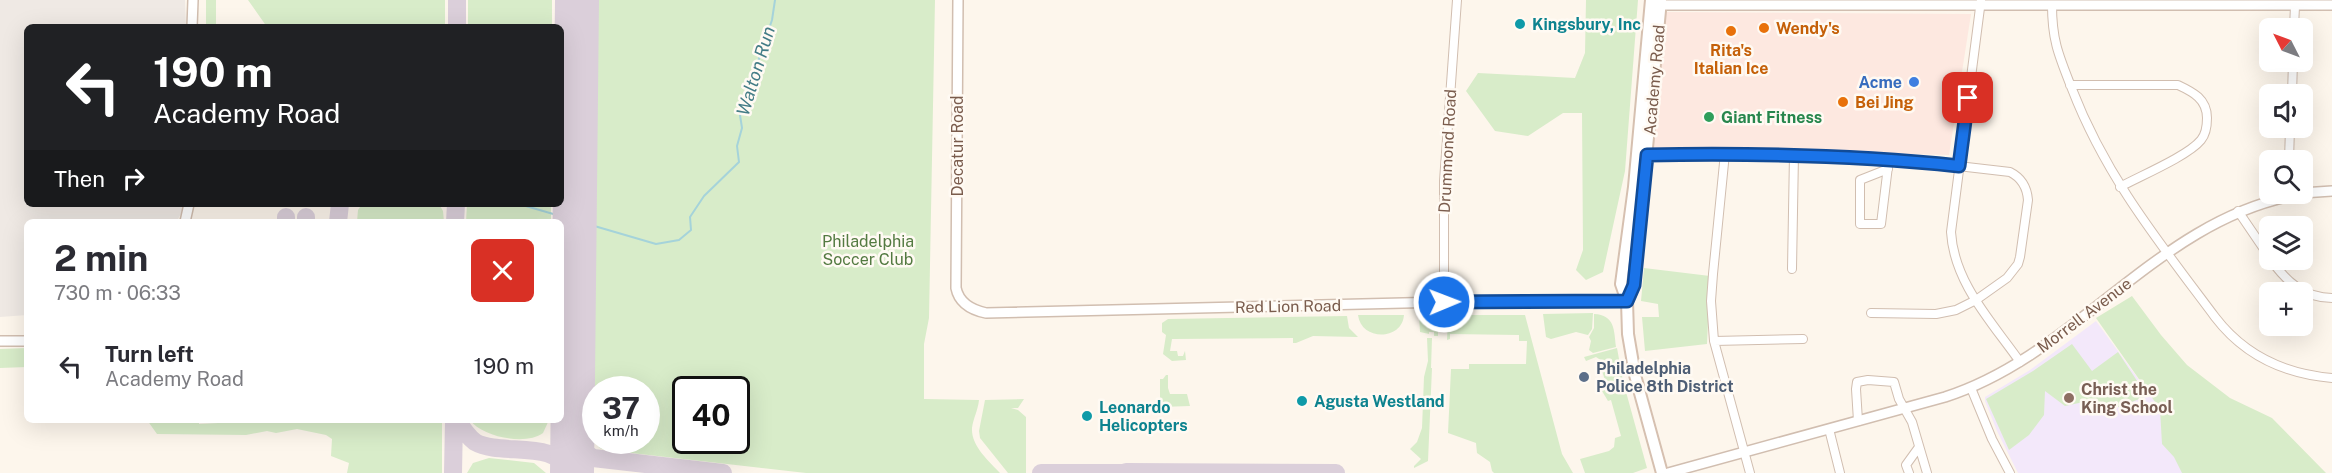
<!DOCTYPE html>
<meta charset="utf-8">
<style>
body{margin:0;font-family:"Public Sans",sans-serif;background:#f2f2f3;color:#2b2b33;height:100vh;display:flex;flex-direction:column;font-size:22px;white-space:nowrap}
*{box-sizing:border-box;margin:0}
p{font-size:20px;color:#7c7c81}
.icon{flex:none;width:33px;height:33px;fill:none;stroke:currentColor;stroke-width:2;stroke-linecap:round;stroke-linejoin:round}
.map{position:relative;flex:1;overflow:hidden}
.side{position:absolute;left:24px;top:219px;width:540px;height:204px;display:flex;flex-direction:column;background:#fff;border-radius:9px;box-shadow:0 6px 24px #0002}
.side>*{flex:none}
.banner{position:absolute;left:24px;top:24px;width:540px;height:183px;border-radius:9px;box-shadow:0 6px 24px #0002;background:#202124;color:#fff;overflow:hidden}
.needle{width:39px;rotate:312deg}
.buttons{position:absolute;left:2259px;top:18px;display:grid;gap:12px}
.buttons a{display:grid;place-items:center;width:54px;height:54px;border-radius:9px;background:#fff;box-shadow:0 6px 24px #0002;font-size:30px}
.speed{position:absolute;left:582px;top:376px;display:flex;gap:12px;font-size:30px;font-weight:700;text-align:center}
.speed>*{display:grid;place-content:center;width:78px;height:78px;border-radius:50%;background:#fff;box-shadow:0 6px 24px #0002;line-height:1}
.speed small{font-size:15px;font-weight:400}
.speed .limit{border:3px solid #111;border-radius:9px;background:#fff;color:#111}
.pin{position:absolute;display:grid;place-items:center;width:51px;height:51px;color:#fff;margin:-26px;border-radius:12px;box-shadow:0 3px 9px #0006}
.me{position:absolute;width:66px;margin:-33px;rotate:89deg;stroke-linejoin:round;filter:drop-shadow(0 0 4px #0008)}
.turn{display:flex;align-items:center;gap:21px;height:126px;padding:0 30px;font-size:27px}
.turn .icon{width:78px;height:78px;stroke-width:2.5}
.turn b{display:block;font-size:42px;line-height:51px}
.then{display:flex;align-items:center;height:57px;padding:0 30px;background:#0003;gap:12px;font-size:22px}
.round{display:grid;place-items:center;flex:none;width:63px;height:63px;border-radius:9px;background:#f2f2f3}
.head{display:flex;align-items:center;justify-content:space-between;height:102px;padding:0 30px}
h1{font-size:36px;font-weight:700;line-height:45px}
ul{padding:0;list-style:none}
li{display:flex;align-items:center;gap:18px;height:90px;padding:0 30px}
li div{flex:1}
li b{display:block;font-size:22px}
li em{font-style:normal}
.map>svg:first-child{display:block}
.commercial{fill:#fde8e0}
.industrial{fill:#efe9e4}
.education{fill:#f3e8fa}
.green{fill:#d8ecc9;fill-rule:evenodd}
.lines{fill:none;stroke-linecap:round;stroke-linejoin:round}
.stream{stroke:#a5d3da;stroke-width:2}
.taxiway{stroke:#dbcfda;stroke-width:18}
.runway{stroke:#dbcfda;stroke-width:44}
.minor-casing{stroke:#d1beb0;stroke-width:10}
.tertiary-casing{stroke:#d1beb0;stroke-width:12}
.secondary-casing{stroke:#d6c0b0;stroke-width:14}
.minor{stroke:#fff;stroke-width:8}
.tertiary{stroke:#fff;stroke-width:9}
.secondary{stroke:#fff;stroke-width:10}
.route-casing{stroke:#114b97;stroke-width:15}
.route{stroke:#1a73e8;stroke-width:10}
.culture-dot{fill:#0f9aa8;stroke:#fffaf3;stroke-width:2}
.food-dot{fill:#e8710a;stroke:#fffaf3;stroke-width:2}
.shop-dot{fill:#3f7fe0;stroke:#fffaf3;stroke-width:2}
.leisure-dot{fill:#2e9e5b;stroke:#fffaf3;stroke-width:2}
.service-dot{fill:#5c6f8a;stroke:#fffaf3;stroke-width:2}
.education-dot{fill:#8d6e63;stroke:#fffaf3;stroke-width:2}
.labels{text-anchor:middle;stroke-width:5;stroke-linejoin:round;paint-order:stroke}
.culture-label{font-size:16px;font-weight:bold;fill:#0d838f;stroke:#fffaf3;text-anchor:start}
.food-label{font-size:16px;font-weight:bold;fill:#c56008;stroke:#fffaf3;text-anchor:start}
.street-label{font-size:16px;fill:#7a5c4d;stroke:#fffaf3}
.shop-label{font-size:16px;font-weight:bold;fill:#366cbe;stroke:#fffaf3;text-anchor:end}
.leisure-label{font-size:16px;font-weight:bold;fill:#27864d;stroke:#fffaf3;text-anchor:start}
.park-label{font-size:16px;fill:#537a41;stroke:#fffaf3}
.service-label{font-size:16px;font-weight:bold;fill:#4e5e75;stroke:#fffaf3;text-anchor:start}
.education-label{font-size:16px;font-weight:bold;fill:#785e54;stroke:#fffaf3;text-anchor:start}
.water-label{font-size:18px;font-style:italic;fill:#437c86;stroke:#fffaf3}
</style>
<div class="map">
<svg width="2332" height="473" viewBox="0 0 2332 473">
<rect width="100%" height="100%" fill="#fdf6ec"/>
<path class="commercial" d="M1664,12L1971,14L1949,155L1651,148Z"/>
<path class="industrial" d="M0,0H185L186,27H27V204H187L176,222H27V315L0,317Z"/>
<path class="education" d="M2096,321L2153,399L2213,473H2018L1997,431L1985,401V397L2030,370Z"/>
<path class="green" d="M206,0H216V27H206Z
M248,0H445V27H267Z
M468,0H552V27H468Z
M597,0H935L929,318L924,344V399L979,400C978,410 973,419 972,428C971,446 989,461 1000,473H806L605,450C596,448 594,441 594,433ZM596,390H646V441H596ZM686,390H736V441H686Z
M1586,0H1638L1625,171L1603,272L1586,280L1576,270L1583,250L1582,113H1563L1528,136L1495,131L1466,91L1478,73L1575,78L1585,53Z
M362,204H439L443,211L444,222H357L358,210Z
M467,204H551V222H466Z
M1644,268L1710,276L1707,344L1645,351L1642,317H1659L1658,304L1641,301Z
M2132,296L2161,335L2187,365L2230,398L2272,418L2326,473H2182L2174,457L2162,444L2160,409L2096,318Z
M1593,313L1592,329L1588,335L1576,332L1551,339L1546,337L1543,314Z
M1594,314C1615,315 1614,330 1616,347L1593,353L1589,350L1591,341L1589,337L1594,328Z
M1358,315H1404C1402,341 1361,341 1358,315Z
M1419,315L1438,316V336H1434V332H1429V334L1420,332Z
M1451,315H1525L1562,454L1573,473H1494L1492,471L1490,462L1477,453L1476,443L1448,433L1451,369H1469V364H1526L1527,341H1519V335L1450,334V339L1447,340L1448,317Z
M1347,316L1349,328L1358,337L1313,336L1296,343H1293V338L1172,339L1170,351H1177L1178,356H1183L1185,351L1186,360L1172,361L1163,354L1166,335L1162,332V323L1168,319Z
M1427,338H1432L1431,368H1432L1428,461L1414,468V466L1421,459L1410,449L1417,442L1422,428L1424,377L1428,361Z
M2072,344L2092,371L2118,352L2147,396L2119,407L2088,401L2065,406L2045,391L2044,415L2029,435L2009,450L1986,399L2033,371Z
M27,348V367L0,368V349Z
M1617,348L1623,381L1647,468L1633,473H1585L1580,459L1609,451L1614,447L1615,438L1621,436L1611,400L1608,401L1602,391L1608,389L1601,368L1602,361L1596,357L1586,361L1584,357Z
M1166,375H1168V388L1170,394H1187L1190,406L1160,407V379H1163Z
M1024,399L1018,408H1011L1018,410L1026,417V473H1008L980,438L979,431L985,400Z
M147,420H199V424L275,420H442V473H347L349,463L331,456L332,439L326,435L297,429L276,433L267,431L246,435L157,434Z
M470,420H549L543,433C526,446 482,437 470,420Z
M489,458L534,463L546,473H467L473,463Z"/>
<g class="lines">
<path class="stream" d="M519,204L656,244L679,240L691,230L690,217L704,196L739,162L737,146L742,128L740,115L772,20L775,0"/>
<path class="taxiway" d="M457,27V0
M286,222V217
M306,222V217
M338,222L340,204
M455,222L456,204
M457,420C462,428 467,436 475,442C501,457 557,438 569,473
M573,432L581,450L593,458L723,473
M1126,472L1336,473
M453,473L454,420
M1041,473H1129"/>
<path class="runway" d="M572,473L577,0"/>
<g class="minor-casing">
<path id="minor" d="M1981,0L1951,232C1954,283 1992,322 2020,362
M2052,5C2052,41 2059,56 2072,89C2106,177 2159,242 2215,317C2244,355 2285,374 2332,378
M2294,28L2295,6
M2070,85H2178C2193,92 2207,99 2207,118C2207,125 2206,134 2201,140C2188,156 2140,176 2120,187
M2292,94L2293,62
M1725,153L1713,274L1711,301L1714,341L1750,473
M1642,154H1794L1889,158L2010,172C2022,178 2027,187 2028,200L2020,257L2018,264L2007,278L1976,300L1956,310L1936,314L1871,313
M2289,160L2290,128
M1888,169L1860,180V224H1881L1889,158
M2238,211L2270,258
M2271,260C2286,281 2304,298 2332,298
M1792,269L1794,154
M1444,302V181L1457,0
M1714,341L1803,339
M1971,388L1992,439L2010,473
M1858,421L1856,389L1857,382L1868,380L1894,382L1899,399L1912,422L1927,473
M1829,429L1840,473
M1909,473L1906,465L1919,447"/>
</g>
<g class="tertiary-casing">
<path id="tertiary" d="M958,0L956,288C959,303 972,310 986,313L1444,302L1627,301
M1656,5H2332
M192,27L193,0
M2302,193L2332,191
M185,222L189,204
M0,341H27
M1668,473L1945,397C2079,354 2159,217 2302,194"/>
</g>
<g class="secondary-casing">
<path id="secondary" d="M1651,0L1634,187L1621,284L1627,301L1628,334L1635,375L1662,473
M1627,301L1634,285L1661,0"/>
</g>
<use href="#minor" class="minor"/>
<use href="#tertiary" class="tertiary"/>
<use href="#secondary" class="secondary"/>
</g>
<g class="lines">
<g class="route-casing">
<path id="route" d="M1444,302L1627,301L1634,285L1647,155C1752,153 1855,155 1959,166L1968,98"/>
</g>
<use href="#route" class="route"/>
</g>
<g class="culture-dot">
<circle cx="1520" cy="24" r="6"/>
<circle cx="1302" cy="401" r="6"/>
<circle cx="1087" cy="416" r="6"/>
</g>
<g class="food-dot">
<circle cx="1764" cy="28" r="6"/>
<circle cx="1731" cy="31" r="6"/>
<circle cx="1843" cy="102" r="6"/>
</g>
<circle class="shop-dot" cx="1914" cy="82" r="6"/>
<circle class="leisure-dot" cx="1709" cy="117" r="6"/>
<circle class="service-dot" cx="1584" cy="377" r="6"/>
<circle class="education-dot" cx="2069" cy="398" r="6"/>
<g class="labels">
<g class="culture-label">
<text x="1532" y="30">Kingsbury, Inc</text>
<text x="1314" y="407">Agusta Westland</text>
<text x="1099" y="413">Leonardo<tspan x="1099" dy="18">Helicopters</tspan></text>
</g>
<g class="food-label">
<text x="1776" y="34">Wendy's</text>
<text x="1731" y="56" text-anchor="middle">Rita's<tspan x="1731" dy="18">Italian Ice</tspan></text>
<text x="1855" y="108">Bei Jing</text>
</g>
<g class="street-label">
<text transform="translate(1654 80) rotate(-85)" y="6">Academy Road</text>
<text transform="translate(957 146) rotate(-90)" y="6">Decatur Road</text>
<text transform="translate(1447 151) rotate(-87)" y="6">Drummond Road</text>
<text transform="translate(1288 306) rotate(-1)" y="6">Red Lion Road</text>
<text transform="translate(2084 315) rotate(-37)" y="6">Morrell Avenue</text>
</g>
<g class="shop-label">
<text x="1902" y="88">Acme</text>
</g>
<g class="leisure-label">
<text x="1721" y="123">Giant Fitness</text>
</g>
<g class="park-label">
<text x="868" y="247">Philadelphia<tspan x="868" dy="18">Soccer Club</tspan></text>
</g>
<g class="service-label">
<text x="1596" y="374">Philadelphia<tspan x="1596" dy="18">Police 8th District</tspan></text>
</g>
<g class="education-label">
<text x="2081" y="395">Christ the<tspan x="2081" dy="18">King School</tspan></text>
</g>
<g class="water-label">
<text transform="translate(756 71) rotate(-73)" y="6">Walton Run</text>
</g>
</g>
</svg>
<div class="buttons">
<a><svg class="needle" viewBox="-14 -14 28 28"><path d="M0-13l5 13h-10z" fill="#e53935"/><path d="M0 13l5-13h-10z" fill="#7c7c81"/></svg></a>
<a><svg class="icon" aria-label="sound" viewBox="0 0 24 24"><path d="M4 9h4l5-4v14l-5-4H4zM17 9q2 3 0 6"/></svg></a>
<a><svg class="icon" aria-label="search" viewBox="0 0 24 24"><circle cx="10" cy="10" r="6"/><path d="M15 15l6 6"/></svg></a>
<a><svg class="icon" aria-label="layers" viewBox="0 0 24 24"><path d="M12 4l9 5-9 5-9-5zM3 14l9 5 9-5"/></svg></a>
<a>+</a>
</div>
<div class="speed"><div>37<small>km/h</small></div><div class="limit">40</div></div>
<div class="pin" style="left:1968px;top:98px;background:#d93025"><svg class="icon" aria-label="arrive" viewBox="0 0 24 24"><path d="M6 21V4h12l-3 4 3 4H6"/></svg></div>
<svg class="me" style="left:1444px;top:302px" viewBox="-20 -20 40 40"><circle r="17" fill="#1a73e8" stroke="#fff" stroke-width="3"/><path d="M0-11L8 9 0 5-8 9z" fill="#fff"/></svg>
<div class="banner">
<div class="turn"><svg class="icon" aria-label="left" viewBox="0 0 24 24"><path d="M17 20v-9H6M10 6l-5 5 5 5"/></svg><div><b>190 m</b>Academy Road</div></div>
<div class="then">Then<svg class="icon" aria-label="right" viewBox="0 0 24 24"><path d="M7 20v-9h11M14 6l5 5-5 5"/></svg></div>
</div>
<section class="side">
<div class="head"><div><h1>2 min</h1><p>730 m · 06:33</p></div><a class="round" style="background:#d93025;color:#fff"><svg class="icon" aria-label="close" viewBox="0 0 24 24"><path d="M6 6l12 12M18 6L6 18"/></svg></a></div>
<ul>
<li><svg class="icon" aria-label="left" viewBox="0 0 24 24"><path d="M17 20v-9H6M10 6l-5 5 5 5"/></svg><div><b>Turn left</b><p>Academy Road</p></div><em>190 m</em></li>
</ul>
</section>
</div>
